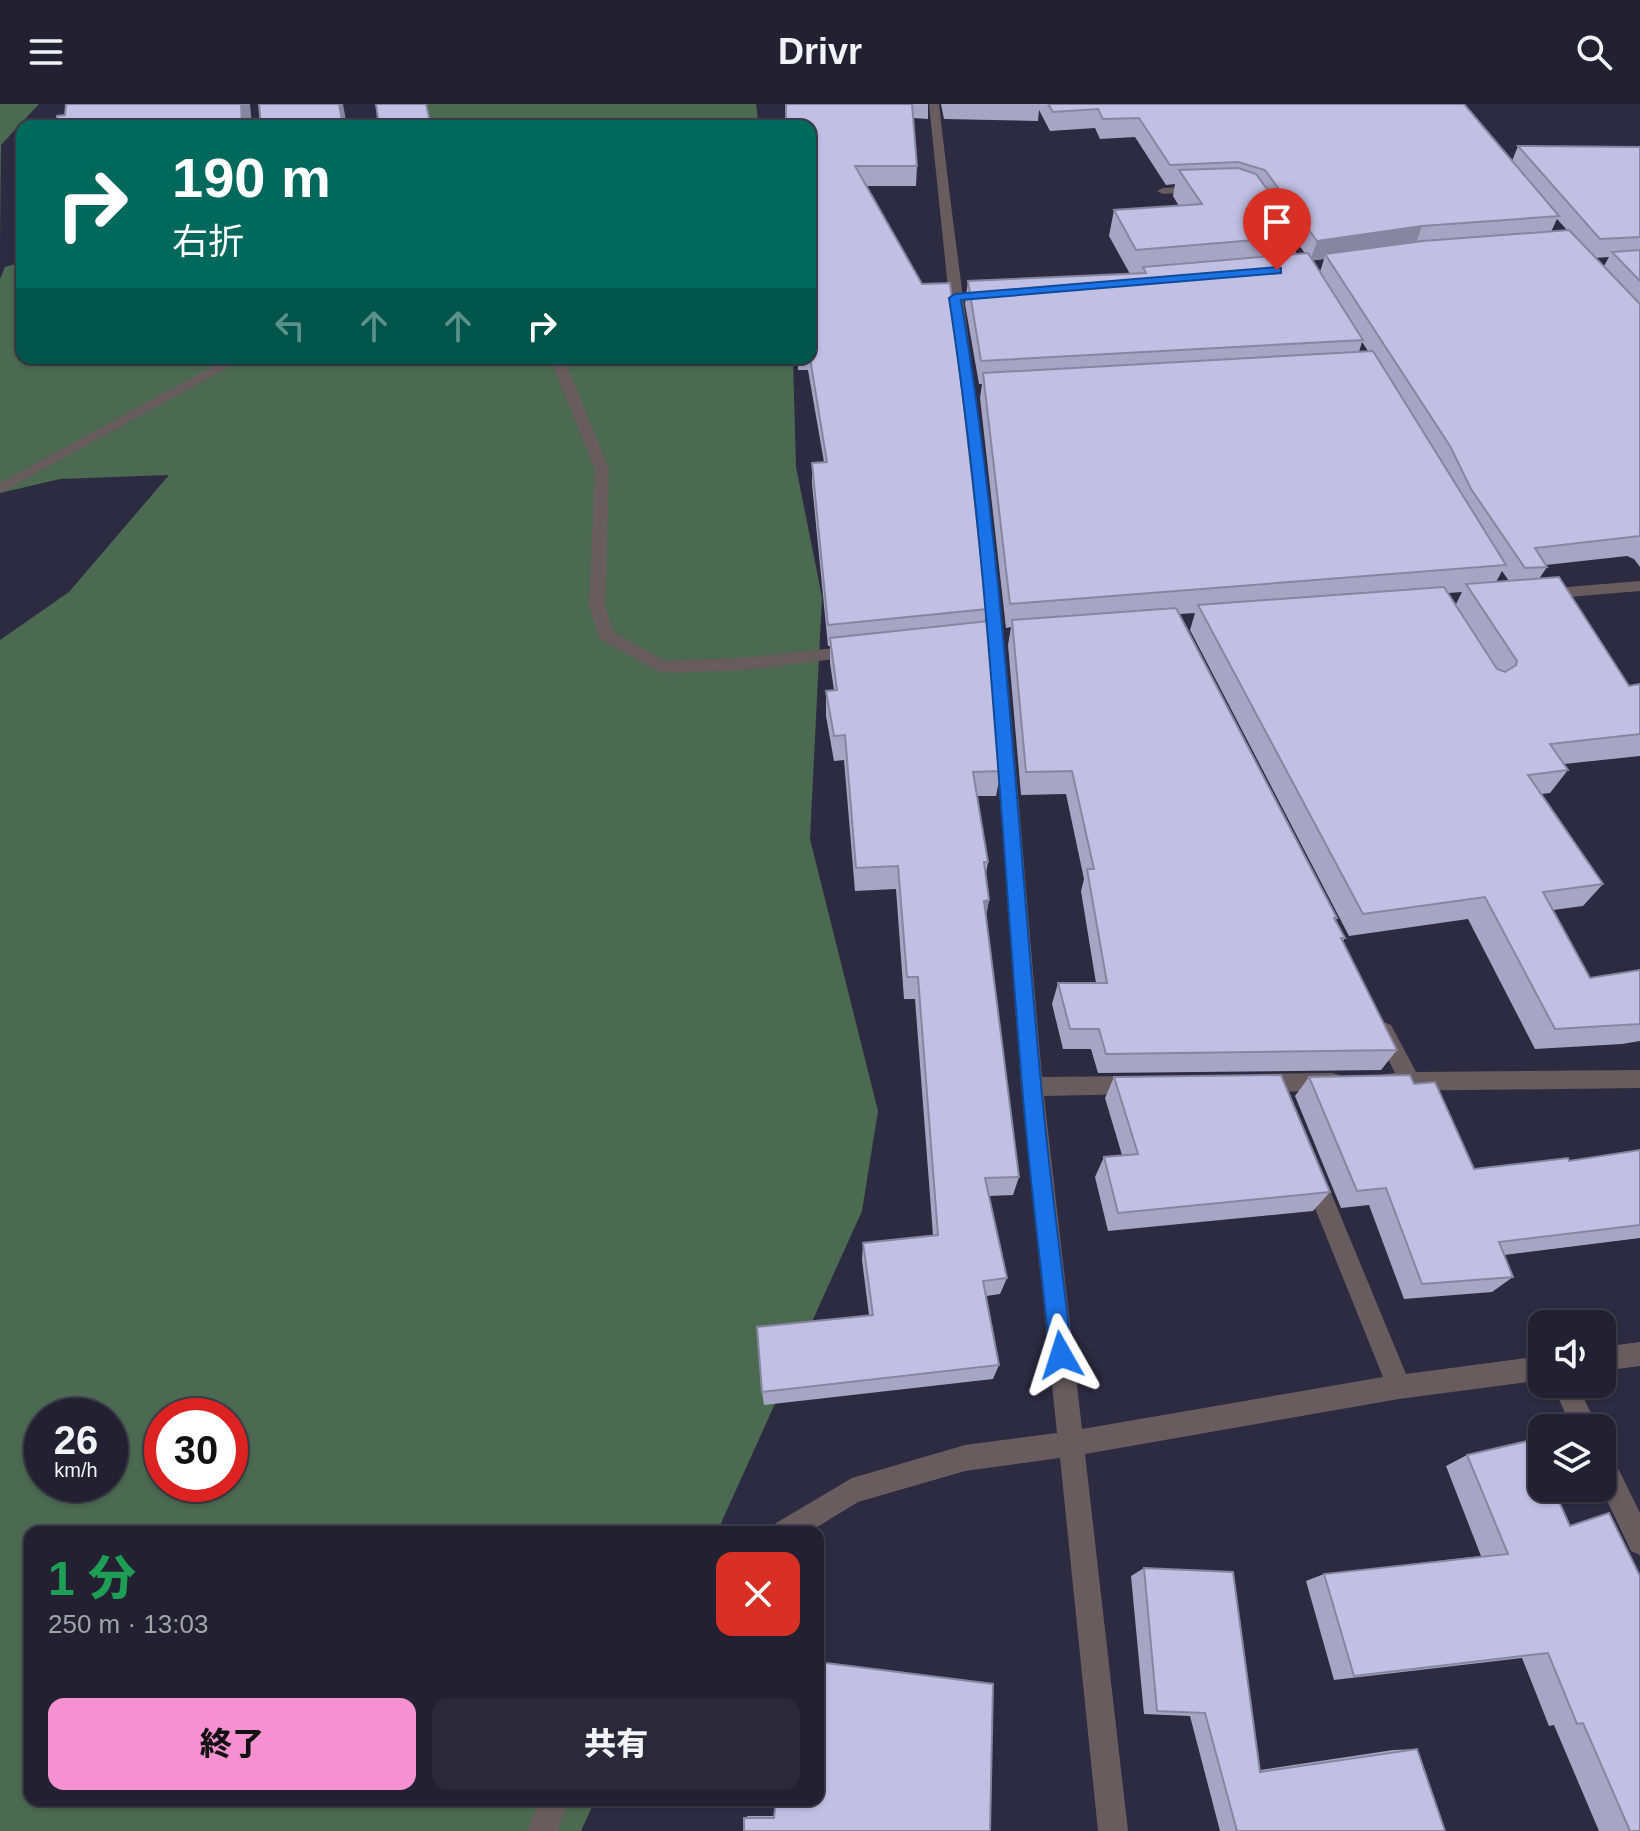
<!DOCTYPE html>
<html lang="ja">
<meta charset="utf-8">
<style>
body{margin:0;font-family:Arial,"Noto Sans JP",sans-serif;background:#2a2839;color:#f1f3f6;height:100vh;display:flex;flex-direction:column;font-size:30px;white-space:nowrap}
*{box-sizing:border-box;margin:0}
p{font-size:26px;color:#a2a3ab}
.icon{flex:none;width:44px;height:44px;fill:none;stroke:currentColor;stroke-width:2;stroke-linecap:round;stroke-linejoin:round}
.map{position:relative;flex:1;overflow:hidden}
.drawer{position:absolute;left:24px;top:1422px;width:800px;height:280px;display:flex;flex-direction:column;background:#222031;border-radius:16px;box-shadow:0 2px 6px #0004,0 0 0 2px #3f3e4d}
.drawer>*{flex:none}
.top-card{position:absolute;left:16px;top:16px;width:800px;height:244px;border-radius:16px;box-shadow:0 2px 6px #0004,0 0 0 2px #3f3e4d;background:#00695c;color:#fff;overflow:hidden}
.fabs{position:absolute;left:1528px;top:1206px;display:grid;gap:16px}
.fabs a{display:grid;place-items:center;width:88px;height:88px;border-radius:16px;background:#222031;box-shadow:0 2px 6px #0004,0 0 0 2px #3f3e4d;font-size:40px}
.speed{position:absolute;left:24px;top:1294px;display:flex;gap:16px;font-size:40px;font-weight:700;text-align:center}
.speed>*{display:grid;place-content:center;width:104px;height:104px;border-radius:50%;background:#222031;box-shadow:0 2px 6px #0004,0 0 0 2px #3f3e4d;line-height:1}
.speed small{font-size:20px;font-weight:400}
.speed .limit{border:12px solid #d22;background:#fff;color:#111}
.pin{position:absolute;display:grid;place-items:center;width:68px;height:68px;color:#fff;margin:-82px -34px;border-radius:50% 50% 50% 0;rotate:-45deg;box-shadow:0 0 8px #0007}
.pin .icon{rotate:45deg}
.me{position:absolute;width:88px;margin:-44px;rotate:354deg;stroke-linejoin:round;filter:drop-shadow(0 0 6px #0008)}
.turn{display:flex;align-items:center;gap:28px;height:168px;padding:0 24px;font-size:36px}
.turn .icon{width:104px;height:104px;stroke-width:2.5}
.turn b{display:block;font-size:56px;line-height:68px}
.lanes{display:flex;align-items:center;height:76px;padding:0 24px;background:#0003;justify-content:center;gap:40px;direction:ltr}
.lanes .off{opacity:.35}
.round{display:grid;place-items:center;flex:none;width:84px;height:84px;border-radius:16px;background:#2a2839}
.head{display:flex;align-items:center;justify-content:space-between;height:136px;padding:0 24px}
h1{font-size:48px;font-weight:800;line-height:60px;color:#1e9e55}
.button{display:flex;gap:16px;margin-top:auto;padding:16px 24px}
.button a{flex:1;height:92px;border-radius:16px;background:#f590d1;color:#111;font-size:32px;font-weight:800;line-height:92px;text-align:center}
.button a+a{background:#2a2839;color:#f1f3f6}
header{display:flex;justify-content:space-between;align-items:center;height:104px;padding:0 24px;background:#222031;font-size:36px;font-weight:800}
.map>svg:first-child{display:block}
.forest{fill:#4c6951;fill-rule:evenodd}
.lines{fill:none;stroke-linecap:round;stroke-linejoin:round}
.minor{fill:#695c5f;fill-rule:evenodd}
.wall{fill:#a6a5c4;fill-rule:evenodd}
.shaded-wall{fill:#8786a0}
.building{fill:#c1c0e4;stroke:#8786a0;stroke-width:2}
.route{fill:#1a73e8;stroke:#114b97;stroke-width:2}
</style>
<header><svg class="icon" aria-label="menu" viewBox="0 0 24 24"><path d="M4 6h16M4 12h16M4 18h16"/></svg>Drivr<svg class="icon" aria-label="search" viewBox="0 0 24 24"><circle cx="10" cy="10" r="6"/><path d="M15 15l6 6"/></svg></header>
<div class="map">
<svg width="1640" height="1727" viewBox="0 0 1640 1727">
<rect width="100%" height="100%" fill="#2d2b41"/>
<path class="forest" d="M0,0H39L1,41L0,137Z
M423,0H756L759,22H428Z
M22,158V254H793L796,363L822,493L810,735L878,1007L862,1107L717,1428H30V1696H595L581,1727H0V536L69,488L169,371L60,375L0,389V175L5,163ZM42,1312H110V1380H42ZM162,1312H230V1380H162Z"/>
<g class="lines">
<path class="minor" d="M929,0H939C959,178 987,355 1004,534C1018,680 1029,827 1042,973L1136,972L1144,974L1147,981L1144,988L1136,990L1044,992L1082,1325L1383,1273L1302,1072L1305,1065L1313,1062L1321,1065L1324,1072L1406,1270L1542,1252V1276L1399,1295L1085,1350L1128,1727H1098L1060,1354L965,1367L858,1398L809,1428H772L776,1419L852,1374L965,1341L1057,1329L1021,983L988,533L963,287L949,194Z
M1199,82L1203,83V87L1163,90L1157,87L1163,84Z
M228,254H245L0,389V379Z
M550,254H564L609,366L605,501L613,528L665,557L742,554L854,542L862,548L860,552L742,566L662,569L600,535L589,501L595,366Z
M1640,477V487L1544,495L1536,490L1544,485Z
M1384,918L1391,921L1416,968L1640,966V984L1388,987L1380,985L1377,978L1380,971L1395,969L1374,927L1377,921Z
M1332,969L1340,971L1343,978L1340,985L1332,987L1260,988L1252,986L1249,979L1252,972L1260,970Z
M1640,1238V1262L1602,1267V1243Z
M1552,1280H1577L1598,1324H1572Z
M1602,1346L1611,1350L1640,1409V1451L1631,1447L1601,1384Z
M540,1696H570L557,1727H527Z"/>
</g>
<path class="wall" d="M786,0H928V15L913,14L917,62L916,82H866L987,505L985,517L1001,667L996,692H977L988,758L986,769L989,796L986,811L1019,1073L1013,1091L989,1092L1007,1174L1000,1190L986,1192L999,1261L993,1275L764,1301L762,1288L869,1211L862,1156L863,1139L933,1131L915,895H904L896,785L855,787L844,656L834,657L826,612V587L834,586L830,559V542H828L812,380V359L824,358L808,266H798V254H810Z
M941,0H1464L1512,57L1518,42L1640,43V463L1634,455L1627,452L1546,461L1547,463L1539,475L1629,582L1640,580V652L1564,660L1568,666L1550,689L1542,690L1603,780L1583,802L1553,806L1590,874L1640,866V937L1622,940L1535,945L1468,815L1349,832L1190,526L1195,509L1179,510L1337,814L1336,816L1345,834L1342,838L1397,946L1381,966L1098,969L1091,945H1063L1052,900L1058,879H1096L1081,787L1084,775L1066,690L1021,691L1008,541L1011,523L1006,524L980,294L982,280H979L965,200L968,177L1130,170L1109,132L1114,106L1179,102L1173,92L1175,80L1166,81L1135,33L1100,35L1095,24L1050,27L1039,6L1038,17L944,15ZM1557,115L1567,126L1551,128ZM1298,140L1304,148L1305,149L1295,150ZM1609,153L1604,162L1595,154ZM1324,155L1320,168L1312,156ZM1362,238L1368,247L1359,248ZM1502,467L1509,477L1496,478ZM1462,488L1456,500L1448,489Z
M1114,973L1330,1088L1313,1107L1108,1127L1095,1073L1104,1053L1122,1051L1105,994Z
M1309,973L1414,980L1474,1065L1569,1057L1640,1046V1134L1504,1151L1513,1173L1492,1188L1404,1195L1369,1101L1341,1104L1295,992Z
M1467,1351L1640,1727H1599L1554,1621L1549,1622L1522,1554L1334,1576L1306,1477L1324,1470L1481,1452L1446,1362Z
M1144,1464L1260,1666L1393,1646L1417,1645L1445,1727H1220L1190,1612L1144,1610L1131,1472Z
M748,1712H774L990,1727L744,1714Z"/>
<path class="shaded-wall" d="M241,0H250L252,22H240Z
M339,0H343L347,22H343Z
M1422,122L1415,142L1325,150L1324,155L1310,157L1317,137Z
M989,796L985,819L984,797Z"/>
<path class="building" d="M66,0H241L242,22H57V12L65,11Z
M259,0H339L343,22H261Z
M376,0H426L431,22H379Z
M786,0H912L917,62H855L922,180L950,179L987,505L828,521L812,359L827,358L810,254V22H786Z
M1048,0H1464L1559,112L1422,122L1317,137L1265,66L1238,58L1170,61L1139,14L1103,15L1098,5L1053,8Z
M1518,42L1640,43V133L1600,135Z
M1238,64L1256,70L1301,132L1136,146L1114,106L1202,100L1179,66Z
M1569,126L1640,200V432L1535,444L1547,463L1525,464L1471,385L1450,342L1325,150L1423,137Z
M1640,146V177L1612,148Z
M1308,149L1363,236L981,257L968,177L1146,169L1143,163Z
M1373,247L1506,461L1010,500L983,269Z
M1559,473L1629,582L1640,580V630L1550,640L1568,666L1528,671L1603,780L1543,788L1590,874L1640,866V920L1555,925L1485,793L1363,810L1198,501L1444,483L1497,565L1505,568L1516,561L1517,557L1466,480Z
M1176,504L1337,814H1334L1345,834H1341L1397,946L1106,950L1099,925H1070L1058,879H1107L1087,765H1094L1072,667L1026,668L1012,516Z
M989,517L1001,667L973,668L988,758H984L989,796L984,797L1019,1073L985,1074L1007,1174L983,1177L999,1261L762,1288L757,1223L873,1211L863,1139L938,1131L918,873H907L898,762L856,764L845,631L834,632L826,587L837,586L830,534Z
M1281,971L1330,1088L1118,1109L1104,1053L1138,1050L1114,973Z
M1410,971L1414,980L1435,978L1474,1065L1568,1054L1569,1057L1640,1046V1121L1499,1138L1513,1173L1422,1180L1386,1084L1357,1087L1309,973Z
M1532,1336L1542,1359V1384H1553L1570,1422L1609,1409L1640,1472V1727H1630L1583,1619L1577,1620L1548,1549L1354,1572L1324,1470L1508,1450L1467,1351Z
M1144,1464L1233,1468L1260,1668L1417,1645L1445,1727H1237L1205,1609L1157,1607Z
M818,1558L993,1580L990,1727H744V1714H774L776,1696H818Z"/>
<path class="route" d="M1277,163L1281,164V169L961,196C1004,456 1017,719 1041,980C1049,1070 1062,1160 1072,1251L1069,1258L1061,1262L1053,1258L1050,1251C1041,1161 1029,1071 1022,981C1000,718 989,454 949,194L955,190Z"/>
</svg>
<div class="fabs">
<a><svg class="icon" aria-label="sound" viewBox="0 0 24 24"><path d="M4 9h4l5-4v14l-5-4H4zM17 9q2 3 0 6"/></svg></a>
<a><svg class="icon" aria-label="layers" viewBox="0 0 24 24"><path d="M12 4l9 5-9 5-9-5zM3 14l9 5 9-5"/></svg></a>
</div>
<div class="speed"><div>26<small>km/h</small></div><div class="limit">30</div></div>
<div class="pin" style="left:1277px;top:166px;background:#d93025"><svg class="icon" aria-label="arrive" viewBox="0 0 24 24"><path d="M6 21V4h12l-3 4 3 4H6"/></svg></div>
<svg class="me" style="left:1061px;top:1251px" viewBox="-20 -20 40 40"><path d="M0-17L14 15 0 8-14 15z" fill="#1a73e8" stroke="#fff" stroke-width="4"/></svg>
<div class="top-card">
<div class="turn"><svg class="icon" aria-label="right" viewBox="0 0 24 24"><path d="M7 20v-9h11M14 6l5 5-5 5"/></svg><div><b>190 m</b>右折</div></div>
<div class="lanes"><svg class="icon off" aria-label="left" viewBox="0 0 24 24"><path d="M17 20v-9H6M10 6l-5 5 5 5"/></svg><svg class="icon off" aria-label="ahead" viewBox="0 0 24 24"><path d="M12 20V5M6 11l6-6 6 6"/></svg><svg class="icon off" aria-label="ahead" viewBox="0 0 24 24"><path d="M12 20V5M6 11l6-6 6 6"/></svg><svg class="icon" aria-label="right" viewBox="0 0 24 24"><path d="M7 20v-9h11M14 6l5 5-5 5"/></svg></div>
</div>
<section class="drawer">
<div class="head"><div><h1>1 分</h1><p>250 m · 13:03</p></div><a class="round" style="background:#d93025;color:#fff"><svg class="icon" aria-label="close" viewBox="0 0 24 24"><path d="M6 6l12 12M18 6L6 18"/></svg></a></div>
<div class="button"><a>終了</a><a>共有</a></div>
</section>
</div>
